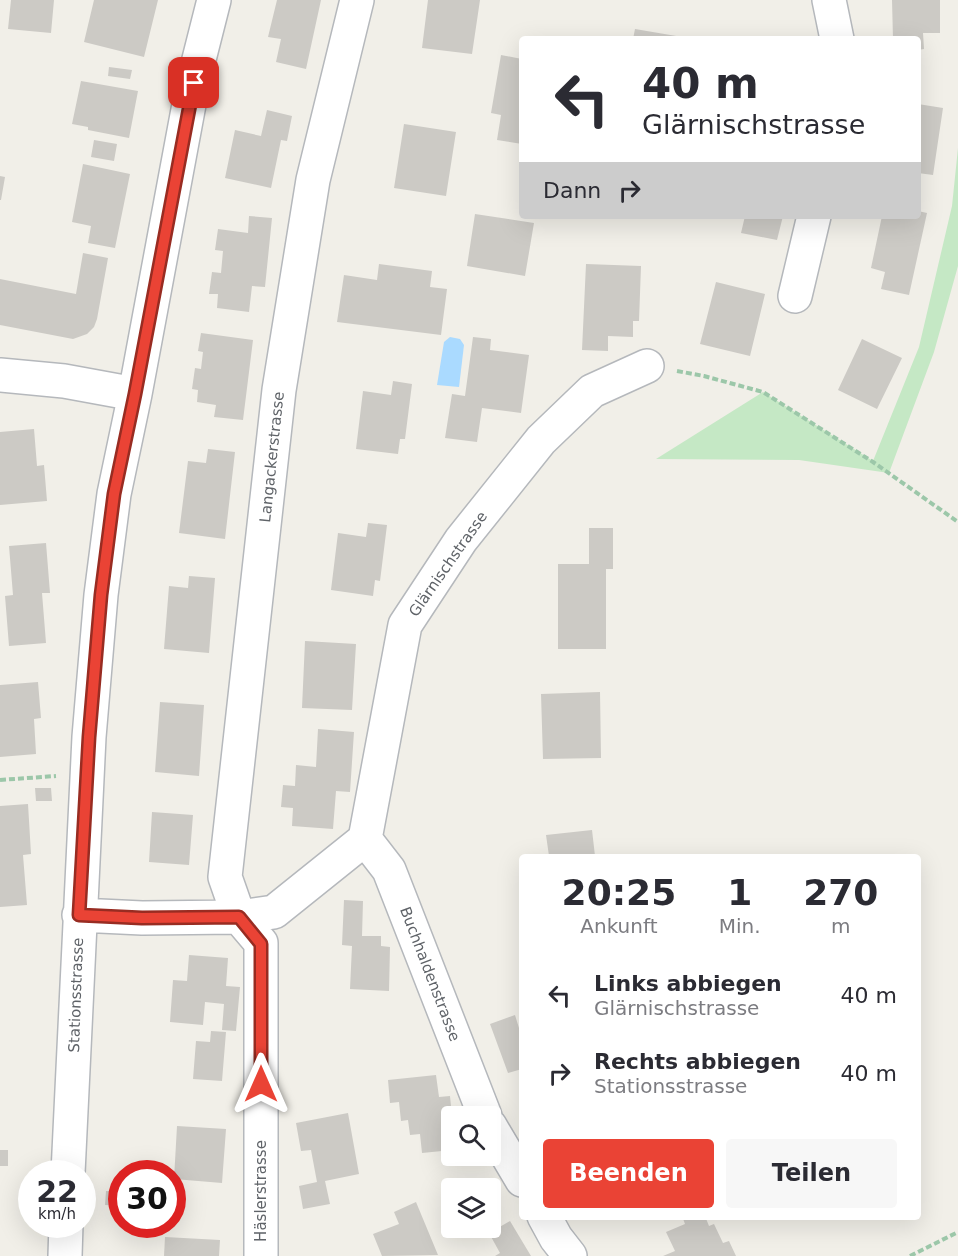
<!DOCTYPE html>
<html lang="de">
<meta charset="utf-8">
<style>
body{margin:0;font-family:"DejaVu Sans",sans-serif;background:#f7f7f7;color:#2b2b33;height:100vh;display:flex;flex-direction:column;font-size:22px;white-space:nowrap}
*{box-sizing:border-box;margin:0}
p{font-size:20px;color:#7c7c81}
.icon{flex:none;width:33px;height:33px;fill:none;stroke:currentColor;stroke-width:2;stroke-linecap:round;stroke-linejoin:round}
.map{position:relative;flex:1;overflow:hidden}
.sheet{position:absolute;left:519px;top:854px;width:402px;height:366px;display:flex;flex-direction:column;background:#fff;border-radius:6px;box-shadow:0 6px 24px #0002}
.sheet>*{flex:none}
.banner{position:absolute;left:519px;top:36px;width:402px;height:183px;border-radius:6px;box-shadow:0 6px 24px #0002;background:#fff;color:#2b2b33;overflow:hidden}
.buttons{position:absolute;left:441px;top:1106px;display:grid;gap:12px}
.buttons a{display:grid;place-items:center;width:60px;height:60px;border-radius:6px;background:#fff;box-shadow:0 6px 24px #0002;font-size:30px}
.speed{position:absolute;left:18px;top:1160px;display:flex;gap:12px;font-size:30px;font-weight:700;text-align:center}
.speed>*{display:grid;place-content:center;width:78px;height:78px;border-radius:50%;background:#fff;box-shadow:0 6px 24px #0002;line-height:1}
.speed small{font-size:15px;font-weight:400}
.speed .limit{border:9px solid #d22;background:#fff;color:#111}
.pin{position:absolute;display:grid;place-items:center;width:51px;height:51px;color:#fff;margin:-26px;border-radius:12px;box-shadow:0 3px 9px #0006}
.me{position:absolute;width:66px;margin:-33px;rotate:0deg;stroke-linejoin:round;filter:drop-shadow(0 0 4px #0008)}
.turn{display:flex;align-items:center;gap:21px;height:126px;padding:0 24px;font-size:27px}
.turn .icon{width:78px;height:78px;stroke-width:2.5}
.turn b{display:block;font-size:42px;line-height:51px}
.then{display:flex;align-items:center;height:57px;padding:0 24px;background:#0003;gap:12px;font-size:22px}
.eta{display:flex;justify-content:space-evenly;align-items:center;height:102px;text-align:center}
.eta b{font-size:36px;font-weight:700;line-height:42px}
.cta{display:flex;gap:12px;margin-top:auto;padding:12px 24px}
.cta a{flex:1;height:69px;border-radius:6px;background:#ea4335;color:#fff;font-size:24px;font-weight:700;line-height:69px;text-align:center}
.cta a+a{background:#f7f7f7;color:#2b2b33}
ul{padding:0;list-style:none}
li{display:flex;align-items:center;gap:18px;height:78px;padding:0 24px}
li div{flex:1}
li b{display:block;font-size:22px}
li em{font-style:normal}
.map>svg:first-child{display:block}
.green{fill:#c5e8c5}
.water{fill:#aadaff}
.building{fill:#cccac5}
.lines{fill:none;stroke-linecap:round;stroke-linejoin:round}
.minor-casing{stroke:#b5b8bc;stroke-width:36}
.path{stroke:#9cc7a9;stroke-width:4;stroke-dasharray:6 3;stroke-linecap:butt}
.minor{stroke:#fff;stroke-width:33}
.route-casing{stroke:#982c22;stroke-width:15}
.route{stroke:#ea4335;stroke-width:10}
.labels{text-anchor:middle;stroke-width:4.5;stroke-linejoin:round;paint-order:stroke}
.street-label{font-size:15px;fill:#5f6368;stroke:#fff}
</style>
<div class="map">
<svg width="958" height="1256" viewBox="0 0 958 1256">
<rect width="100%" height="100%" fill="#f1efe8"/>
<path class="green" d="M958,148V266L934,352L889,473L799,460L656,459L763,392L873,461L919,347L952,206Z"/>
<path class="water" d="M450,337L460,339L464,345L459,387L437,385L444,342Z"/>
<path class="building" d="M11,0H54L51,33L8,29Z
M94,0H158L144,57L84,42Z
M277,0H321L306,69L276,62L281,39L268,37Z
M428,0H480L472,54L422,48Z
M892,0H940V33H923L924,49L918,50V39H893Z
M635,29L688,38V39H633Z
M501,55L522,59V144L497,140L501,115L491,113Z
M109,67L132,70L130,79L108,76Z
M81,81L138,91L129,138L88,130V127L72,124Z
M918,104L943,108L933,175L918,173Z
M267,110L292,116L287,141L281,140L271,188L225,178L235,130L261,136Z
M404,124L456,132L446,196L394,188Z
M94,140L117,144L114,161L91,157Z
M83,164L130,174L115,248L88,243L91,226L72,222Z
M0,176L5,177L1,200H0Z
M918,211L927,213L909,295L881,289L885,272L871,268L882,216H918Z
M475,214L534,223L525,276L467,266Z
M249,216L272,218L265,287L252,286L249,312L217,308L218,294H209L212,272L221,273L223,251L215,250L218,229L248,233Z
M745,216H783L777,240L741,233Z
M83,253L108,258L97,319L94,327L87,334L73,339L0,325V279L76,294Z
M379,264L432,271L430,287L447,289L441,335L337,322L344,275L377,280Z
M586,264L641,266L639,321H633V337L608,336V351L582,350Z
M716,282L765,294L750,356L700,344Z
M201,333L253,340L243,420L214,417L216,405L197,402L198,390L192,389L195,368L201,369L203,352L198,351Z
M473,337L491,339L490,350L529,355L521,413L482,408L477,442L445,438L452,394L465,396Z
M862,339L902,358L877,409L838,390Z
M393,381L412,384L405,439H400L398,454L356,449L363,391L391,395Z
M34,429L37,466L44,465L47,501L0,505V432Z
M208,449L235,452L225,539L179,533L188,461L206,463Z
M368,523L387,525L380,581L375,580L373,596L331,590L338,533L366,537Z
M589,528H613V569H606V649H558V564H589Z
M46,543L50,593H42L46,643L9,646L5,596L13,595L9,546Z
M189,576L215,578L209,653L164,649L169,586L188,588Z
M305,641L356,644L352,710L302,708Z
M38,682L41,718L34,719L36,754L0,757V685Z
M600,692L601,758L543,759L541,694Z
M160,702L204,705L199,776L155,772Z
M318,729L354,732L350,792L336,791L333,829L292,826L293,808L281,807L283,785L295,786L296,765L316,767Z
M35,788H51L52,801H36Z
M28,804L31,854L23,855L27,905L0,907V806Z
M152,812L193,815L189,865L149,862Z
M592,830L595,856H549L546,835Z
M344,900L363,901L362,936H381V946L390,947L389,991L350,989L352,946L342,945Z
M189,955L228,958L226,986L240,987L236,1031L222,1030L224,1004L205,1002L203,1025L170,1022L173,980L187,981Z
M515,1015L519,1028L522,1027V1069L508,1073L490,1024Z
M211,1031L226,1032L222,1081L193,1079L196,1041L210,1042Z
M436,1075L439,1097L450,1096L452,1116V1150L422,1153L420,1134L410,1135L408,1120L401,1121L399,1102L390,1103L388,1080Z
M348,1113L359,1174L325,1181L330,1204L303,1209L299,1186L317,1182L311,1150L301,1151L296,1123Z
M177,1126L226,1129L222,1183L174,1179Z
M0,1150H8V1166H0Z
M106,1191L121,1192L120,1206L105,1205Z
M416,1202L438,1255L382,1256L373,1234L399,1224L394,1212Z
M682,1216H705L709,1226L714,1224L723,1243L729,1241L736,1256H663L675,1251L666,1232L685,1224Z
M510,1221L531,1256H495L500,1253L489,1233Z
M165,1237L220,1240L219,1256H164Z"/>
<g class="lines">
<g class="minor-casing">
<path id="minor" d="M829,0L837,39
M795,296L814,216
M0,375L64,381L135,394
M365,839L389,870L485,1116
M79,915L142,918L239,917L274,912L365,839L405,625L461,540L541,440L592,391L647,366
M490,1126L522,1180
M68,1173L89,737L101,595L114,494L135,394L193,83L214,0
M544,1216L556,1238L570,1256
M65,1256L66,1224
M261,1256V943L239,917L225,877L279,390L313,180L357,0"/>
</g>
<path class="path" d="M677,371L704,376L763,392L873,462L958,522
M0,780L56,776
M910,1256L958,1232"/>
<use href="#minor" class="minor"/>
</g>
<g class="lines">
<g class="route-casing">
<path id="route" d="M194,83L135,394L114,494L101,595L89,737L79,915L142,918L239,917L261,944V1084"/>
</g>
<use href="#route" class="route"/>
</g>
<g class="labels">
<g class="street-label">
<text transform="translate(272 457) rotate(-84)" y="5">Langackerstrasse</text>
<text transform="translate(448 564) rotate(-55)" y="5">Glärnischstrasse</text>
<text transform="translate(430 974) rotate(69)" y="5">Buchhaldenstrasse</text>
<text transform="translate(76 995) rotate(-88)" y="5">Stationsstrasse</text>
<text transform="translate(261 1191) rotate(-90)" y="5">Häslerstrasse</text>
</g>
</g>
</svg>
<div class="buttons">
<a><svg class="icon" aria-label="search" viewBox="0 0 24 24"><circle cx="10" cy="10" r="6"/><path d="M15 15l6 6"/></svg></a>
<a><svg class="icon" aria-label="layers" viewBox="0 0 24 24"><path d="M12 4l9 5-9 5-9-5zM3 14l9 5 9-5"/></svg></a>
</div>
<div class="speed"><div>22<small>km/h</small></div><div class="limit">30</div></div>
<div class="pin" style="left:194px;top:83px;background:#d93025"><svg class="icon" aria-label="arrive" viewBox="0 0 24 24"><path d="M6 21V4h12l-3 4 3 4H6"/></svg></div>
<svg class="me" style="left:261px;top:1084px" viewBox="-20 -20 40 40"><path d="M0-17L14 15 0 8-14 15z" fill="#ea4335" stroke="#fff" stroke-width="4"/></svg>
<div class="banner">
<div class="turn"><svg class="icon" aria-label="left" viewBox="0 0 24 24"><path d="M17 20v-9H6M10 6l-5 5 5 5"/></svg><div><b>40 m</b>Glärnischstrasse</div></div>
<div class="then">Dann<svg class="icon" aria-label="right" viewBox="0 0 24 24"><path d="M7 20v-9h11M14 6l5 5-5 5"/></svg></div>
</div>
<section class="sheet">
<div class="eta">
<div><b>20:25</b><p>Ankunft</p></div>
<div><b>1</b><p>Min.</p></div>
<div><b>270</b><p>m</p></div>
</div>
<ul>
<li><svg class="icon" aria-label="left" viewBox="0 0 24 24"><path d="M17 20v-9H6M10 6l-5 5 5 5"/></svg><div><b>Links abbiegen</b><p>Glärnischstrasse</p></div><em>40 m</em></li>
<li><svg class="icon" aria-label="right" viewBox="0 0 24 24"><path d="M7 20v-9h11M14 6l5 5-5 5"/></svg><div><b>Rechts abbiegen</b><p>Stationsstrasse</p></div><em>40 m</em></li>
</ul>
<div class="cta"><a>Beenden</a><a>Teilen</a></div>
</section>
</div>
